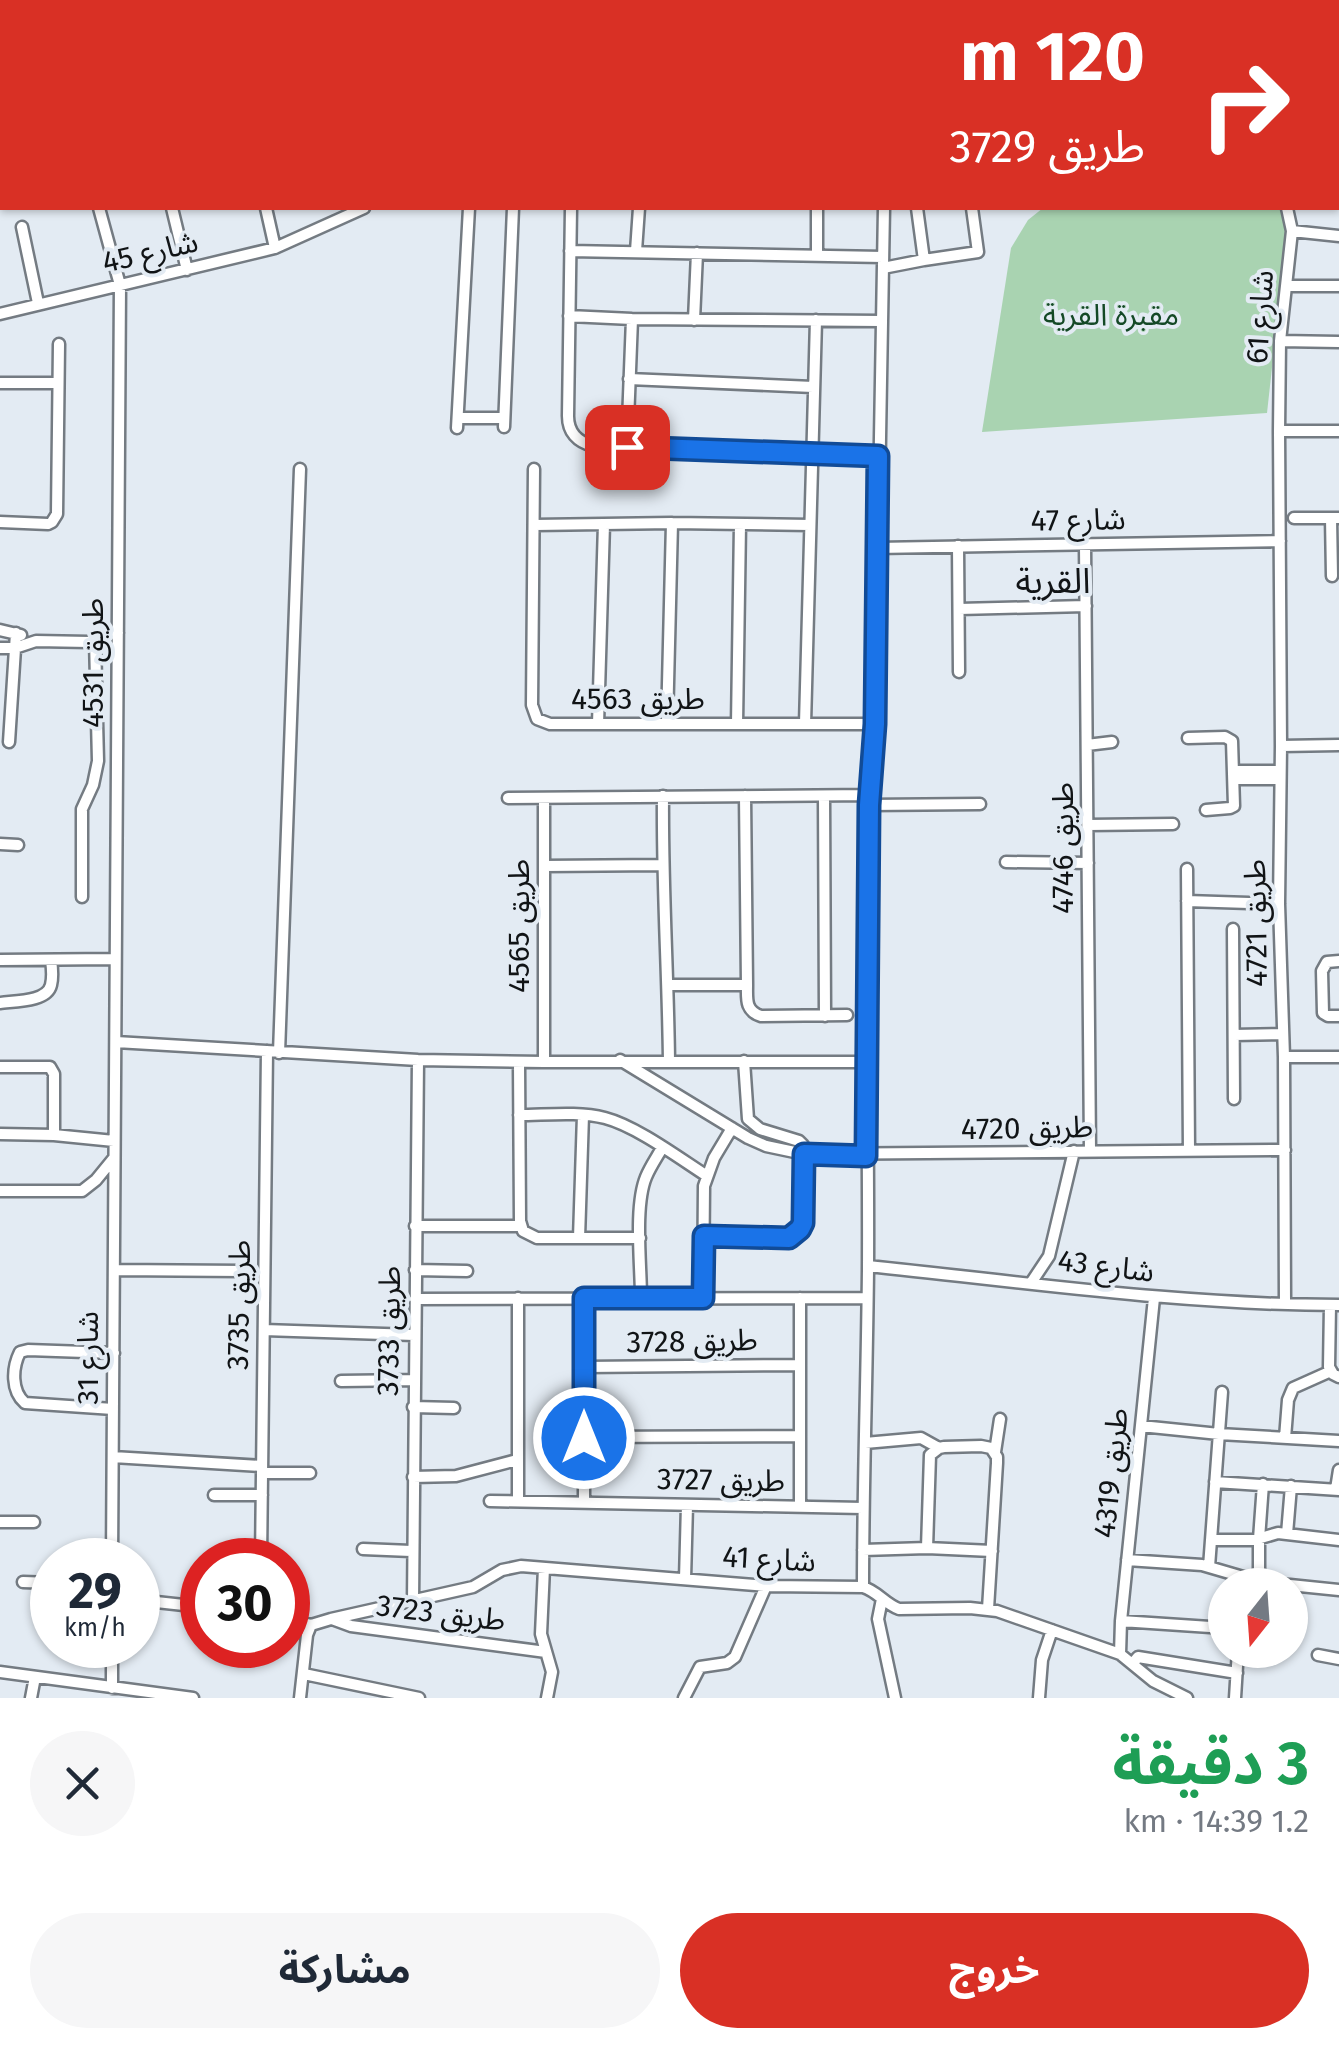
<!DOCTYPE html>
<html lang="ar">
<meta charset="utf-8">
<style>
body{margin:0;font-family:"Fira Sans","Noto Sans Arabic",sans-serif;background:#f6f6f7;color:#1f2937;direction:rtl;height:100vh;display:flex;flex-direction:column;font-size:38px;white-space:nowrap}
*{box-sizing:border-box;margin:0}
p{font-size:32px;color:#747a83}
.icon{flex:none;width:55px;height:55px;fill:none;stroke:currentColor;stroke-width:2;stroke-linecap:round;stroke-linejoin:round}
.map{position:relative;height:1698px;overflow:hidden;direction:ltr}
.panel{display:flex;flex-direction:column;background:#fff;flex:1}
.panel>*{flex:none}
.hud{position:absolute;left:0px;top:0px;width:1340px;height:210px;box-shadow:0 2px 8px #0004;direction:rtl;background:#d93025;color:#fff;overflow:hidden}
.needle{width:65px;rotate:197deg}
.fabs{position:absolute;left:1208px;top:1568px;display:grid;gap:20px}
.fabs a{display:grid;place-items:center;width:100px;height:100px;border-radius:50%;background:#fff;box-shadow:0 2px 8px #0004;font-size:50px}
.speed{position:absolute;left:30px;top:1538px;display:flex;gap:20px;font-size:50px;font-weight:700;text-align:center}
.speed>*{display:grid;place-content:center;width:130px;height:130px;border-radius:50%;background:#fff;box-shadow:0 2px 8px #0004;line-height:1}
.speed small{font-size:25px;font-weight:400}
.speed .limit{border:15px solid #d22;background:#fff;color:#111}
.pin{position:absolute;display:grid;place-items:center;width:85px;height:85px;color:#fff;margin:-42px;border-radius:20px;box-shadow:0 5px 15px #0006}
.me{position:absolute;width:110px;margin:-55px;rotate:0deg;stroke-linejoin:round;filter:drop-shadow(0 0 8px #0008)}
.turn{display:flex;align-items:center;gap:35px;height:210px;padding:0 30px;font-size:45px}
.turn .icon{width:130px;height:130px;stroke-width:2.5}
.turn b{display:block;font-size:70px;line-height:85px}
.round{display:grid;place-items:center;flex:none;width:105px;height:105px;border-radius:52px;background:#f6f6f7}
.headline{display:flex;align-items:center;justify-content:space-between;height:170px;padding:0 30px}
h1{font-size:60px;font-weight:700;line-height:75px;color:#1e9e55}
.primary-button{display:flex;gap:20px;margin-top:auto;padding:20px 30px}
.primary-button a{flex:1;height:115px;border-radius:60px;background:#d93025;color:#fff;font-size:40px;font-weight:700;line-height:115px;text-align:center}
.primary-button a+a{background:#f6f6f7;color:#1f2937}
.map>svg:first-child{display:block}
.green{fill:#a9d3b1}
.lines{fill:none;stroke-linecap:round;stroke-linejoin:round}
.minor-casing{stroke:#747b82;stroke-width:15}
.minor{stroke:#fff;stroke-width:10}
.route-casing{stroke:#114b97;stroke-width:25}
.route{stroke:#1a73e8;stroke-width:18}
.labels{text-anchor:middle;stroke-width:8;stroke-linejoin:round;paint-order:stroke}
.street-label{font-size:30px;fill:#111416;stroke:#e3ebf3}
.park-label{font-size:30px;fill:#144926;stroke:#e3ebf3}
.quarter-label{font-size:35px;fill:#111416;stroke:#e3ebf3}
</style>
<div class="map">
<svg width="1339" height="1698" viewBox="0 0 1339 1698">
<rect width="100%" height="100%" fill="#e3ebf3"/>
<path class="green" d="M1043,208H1282L1288,222L1267,413L982,432L1011,248L1028,220Z"/>
<g class="lines">
<g class="minor-casing">
<path id="minor" d="M17,0V2
M220,0L221,2
M508,0L509,2
M680,0V2
M945,0V2
M1172,0V2
M918,2L928,0
M1110,2L1112,0
M1216,2V0
M1310,2L1311,0
M1338,4H1339
M1338,39H1339
M1338,101L1339,102
M0,111L2,117
M1338,135H1339
M1338,180L1339,181
M99,208L120,285L112,1560
M172,208L187,270
M266,208L275,248
M571,208L568,416C568,432 577,442 593,446L878,456
M817,208V256
M22,227L38,303
M1292,231L1339,236
M570,251L883,257
M636,251L639,208
M924,260L978,252L972,208
M883,268L924,260L917,208
M1287,286H1339
M0,314L275,248L364,208
M569,316L632,319L881,321
M694,320L697,253
M1280,341L1339,342
M629,379L813,387
M0,383H58
M458,418H504
M504,427L513,208
M457,428L469,208
M1279,431H1339
M627,447L632,319
M534,469L532,705L537,719L550,724H875
M1294,518H1339
M1331,518L1332,576
M0,522L48,524L52,522L57,514L59,344
M535,525L672,523L810,525
M1085,545L1090,1151
M958,546L959,672
M877,548L1280,541
M959,609L1086,606
M0,630L21,635
M0,648H15L36,641L89,642L105,634L118,633
M598,724L604,524
M667,724L672,523
M737,724L740,524
M805,724L816,320
M1188,738L1225,737L1232,741L1234,806L1230,808L1206,810
M9,742L16,633
M1087,745L1112,742
M1281,746L1339,745
M1234,771H1280
M1234,779H1280
M663,796C662,884 668,972 669,1061
M745,796L747,985
M824,796L825,1016
M508,798L870,795
M869,805L980,804
M1088,825L1173,824
M0,844L18,845
M1006,862L1088,863
M544,866L662,865
M1187,869L1189,1151
M82,897V809L93,785L98,761L95,640
M1187,901L1279,904
M1233,929L1234,1099
M0,960L115,959
M1339,961L1327,962L1322,971L1323,1013L1328,1016H1339
M668,985H747C747,999 745,1011 761,1016L847,1015
M0,1003C15,1001 47,1002 51,985C53,977 52,967 51,960
M1234,1035L1283,1034
M116,1042L418,1060L544,1062V798
M279,1053L300,469
M1284,1057H1339
M620,1060L748,1138L766,1146L804,1154L1285,1150
M544,1062H865
M519,1063L520,1221L523,1231L537,1238H640
M0,1067H50L54,1074V1135
M519,1115C546,1115 578,1111 605,1118C636,1126 679,1158 707,1176
M0,1134L54,1135L114,1141
M0,1191H82L96,1180L114,1158
M415,1226H521
M703,1236L782,1239L795,1234L803,1223V1145L799,1141L760,1129L748,1119L744,1061
M579,1238L583,1115
M868,1266C1025,1282 1181,1305 1339,1305
M114,1270L244,1271
M415,1270L467,1271
M1031,1283L1049,1256L1074,1151
M641,1298C641,1265 634,1206 646,1177C650,1167 657,1157 662,1148
M415,1299L867,1298
M703,1299L704,1186L714,1158L732,1128
M1285,1304L1284,1057L1279,904L1281,746L1279,431L1280,341L1292,231L1287,208
M1330,1305L1329,1367L1333,1374L1339,1377
M264,1330L414,1335
M585,1367L800,1365
M341,1381L413,1380
M413,1407L454,1408
M113,1409L25,1403C11,1391 12,1368 20,1352L28,1350L114,1353
M1141,1426L1219,1434L1339,1441
M584,1437L800,1436
M1285,1438L1288,1400L1293,1388L1331,1371
M865,1443L921,1438L939,1448
M995,1452L1000,1419
M113,1457L262,1466
M262,1473H310
M413,1477L456,1476L517,1460
M1215,1482L1339,1490
M1336,1489L1339,1470
M214,1495H262
M490,1501L863,1508
M518,1501V1298
M584,1503V1298
M800,1507V1298
M0,1522H34
M1287,1534L1291,1486
M1211,1540H1254L1278,1533L1339,1540
M927,1548L930,1455L939,1448L944,1447L981,1446L991,1448L997,1457V1463L988,1609
M363,1549L411,1551
M863,1550L927,1548L992,1551
M261,1560L267,1051
M1127,1560L1202,1565L1250,1579L1288,1585
M1209,1567L1222,1392
M544,1568L541,1634L552,1672L547,1698
M685,1579L687,1505
M1259,1581V1539L1263,1484
M23,1582L52,1583
M1290,1585L1339,1590
M863,1587C863,1481 867,1375 868,1269C869,1087 862,905 875,724L884,208
M882,1599L878,1619L895,1698
M138,1600L202,1607
M413,1602L418,1060
M332,1619L351,1626L546,1652
M288,1620L311,1625
M1121,1621L1225,1628
M1120,1654L1121,1621L1154,1298
M1318,1655L1339,1659
M1133,1663L1138,1657L1237,1673
M0,1672L193,1698
M304,1674L419,1698
M112,1688V1645
M31,1698L35,1677
M300,1698L307,1635L311,1625L331,1619L473,1587L502,1570L521,1566L766,1586L863,1587C877,1591 885,1604 899,1609L970,1608L997,1611L1120,1654L1153,1681L1187,1698
M684,1698L700,1667L727,1663L735,1657L766,1586
M1039,1698L1042,1660L1052,1630
M1235,1698L1238,1650"/>
</g>
<use href="#minor" class="minor"/>
</g>
<g class="lines">
<g class="route-casing">
<path id="route" d="M584,1438V1298H703L704,1236L789,1238L800,1229L803,1223L804,1154L866,1156L869,805L875,724L878,456L627,447"/>
</g>
<use href="#route" class="route"/>
</g>
<g class="labels">
<g class="street-label">
<text transform="translate(150 252) rotate(-13)" y="10">شارع 45</text>
<text transform="translate(1260 317) rotate(-86)" y="10">شارع 61</text>
<text transform="translate(1078 520) rotate(-1)" y="10">شارع 47</text>
<text transform="translate(93 663) rotate(-90)" y="10">طريق 4531</text>
<text x="638" y="709">طريق 4563</text>
<text transform="translate(1063 848) rotate(-90)" y="10">طريق 4746</text>
<text transform="translate(1256 923) rotate(-91)" y="10">طريق 4721</text>
<text transform="translate(519 926) rotate(-90)" y="10">طريق 4565</text>
<text transform="translate(1027 1128) rotate(-1)" y="10">طريق 4720</text>
<text transform="translate(1106 1266) rotate(7)" y="10">شارع 43</text>
<text transform="translate(239 1305) rotate(-89)" y="10">طريق 3735</text>
<text transform="translate(389 1331) rotate(-89)" y="10">طريق 3733</text>
<text transform="translate(692 1341) rotate(-1)" y="10">طريق 3728</text>
<text transform="translate(88 1358) rotate(-90)" y="10">شارع 31</text>
<text transform="translate(1111 1473) rotate(-84)" y="10">طريق 4319</text>
<text transform="translate(721 1480) rotate(1)" y="10">طريق 3727</text>
<text transform="translate(769 1559) rotate(3)" y="10">شارع 41</text>
<text transform="translate(441 1613) rotate(7)" y="10">طريق 3723</text>
</g>
<g class="park-label">
<text x="1111" y="325">مقبرة القرية</text>
</g>
<g class="quarter-label">
<text x="1053" y="593">القرية</text>
</g>
</g>
</svg>
<div class="fabs">
<a><svg class="needle" viewBox="-14 -14 28 28"><path d="M0-13l5 13h-10z" fill="#e53935"/><path d="M0 13l5-13h-10z" fill="#747a83"/></svg></a>
</div>
<div class="speed"><div>29<small>km/h</small></div><div class="limit">30</div></div>
<div class="pin" style="left:627px;top:447px;background:#d93025"><svg class="icon" aria-label="arrive" viewBox="0 0 24 24"><path d="M6 21V4h12l-3 4 3 4H6"/></svg></div>
<svg class="me" style="left:584px;top:1438px" viewBox="-20 -20 40 40"><circle r="17" fill="#1a73e8" stroke="#fff" stroke-width="3"/><path d="M0-11L8 9 0 5-8 9z" fill="#fff"/></svg>
<div class="hud">
<div class="turn"><svg class="icon" aria-label="right" viewBox="0 0 24 24"><path d="M7 20v-9h11M14 6l5 5-5 5"/></svg><div><b>120 m</b>طريق 3729</div></div>
</div>
</div>
<section class="panel">
<div class="headline"><div><h1>3 دقيقة</h1><p>1.2 km · 14:39</p></div><a class="round"><svg class="icon" aria-label="close" viewBox="0 0 24 24"><path d="M6 6l12 12M18 6L6 18"/></svg></a></div>
<div class="primary-button"><a>خروج</a><a>مشاركة</a></div>
</section>
